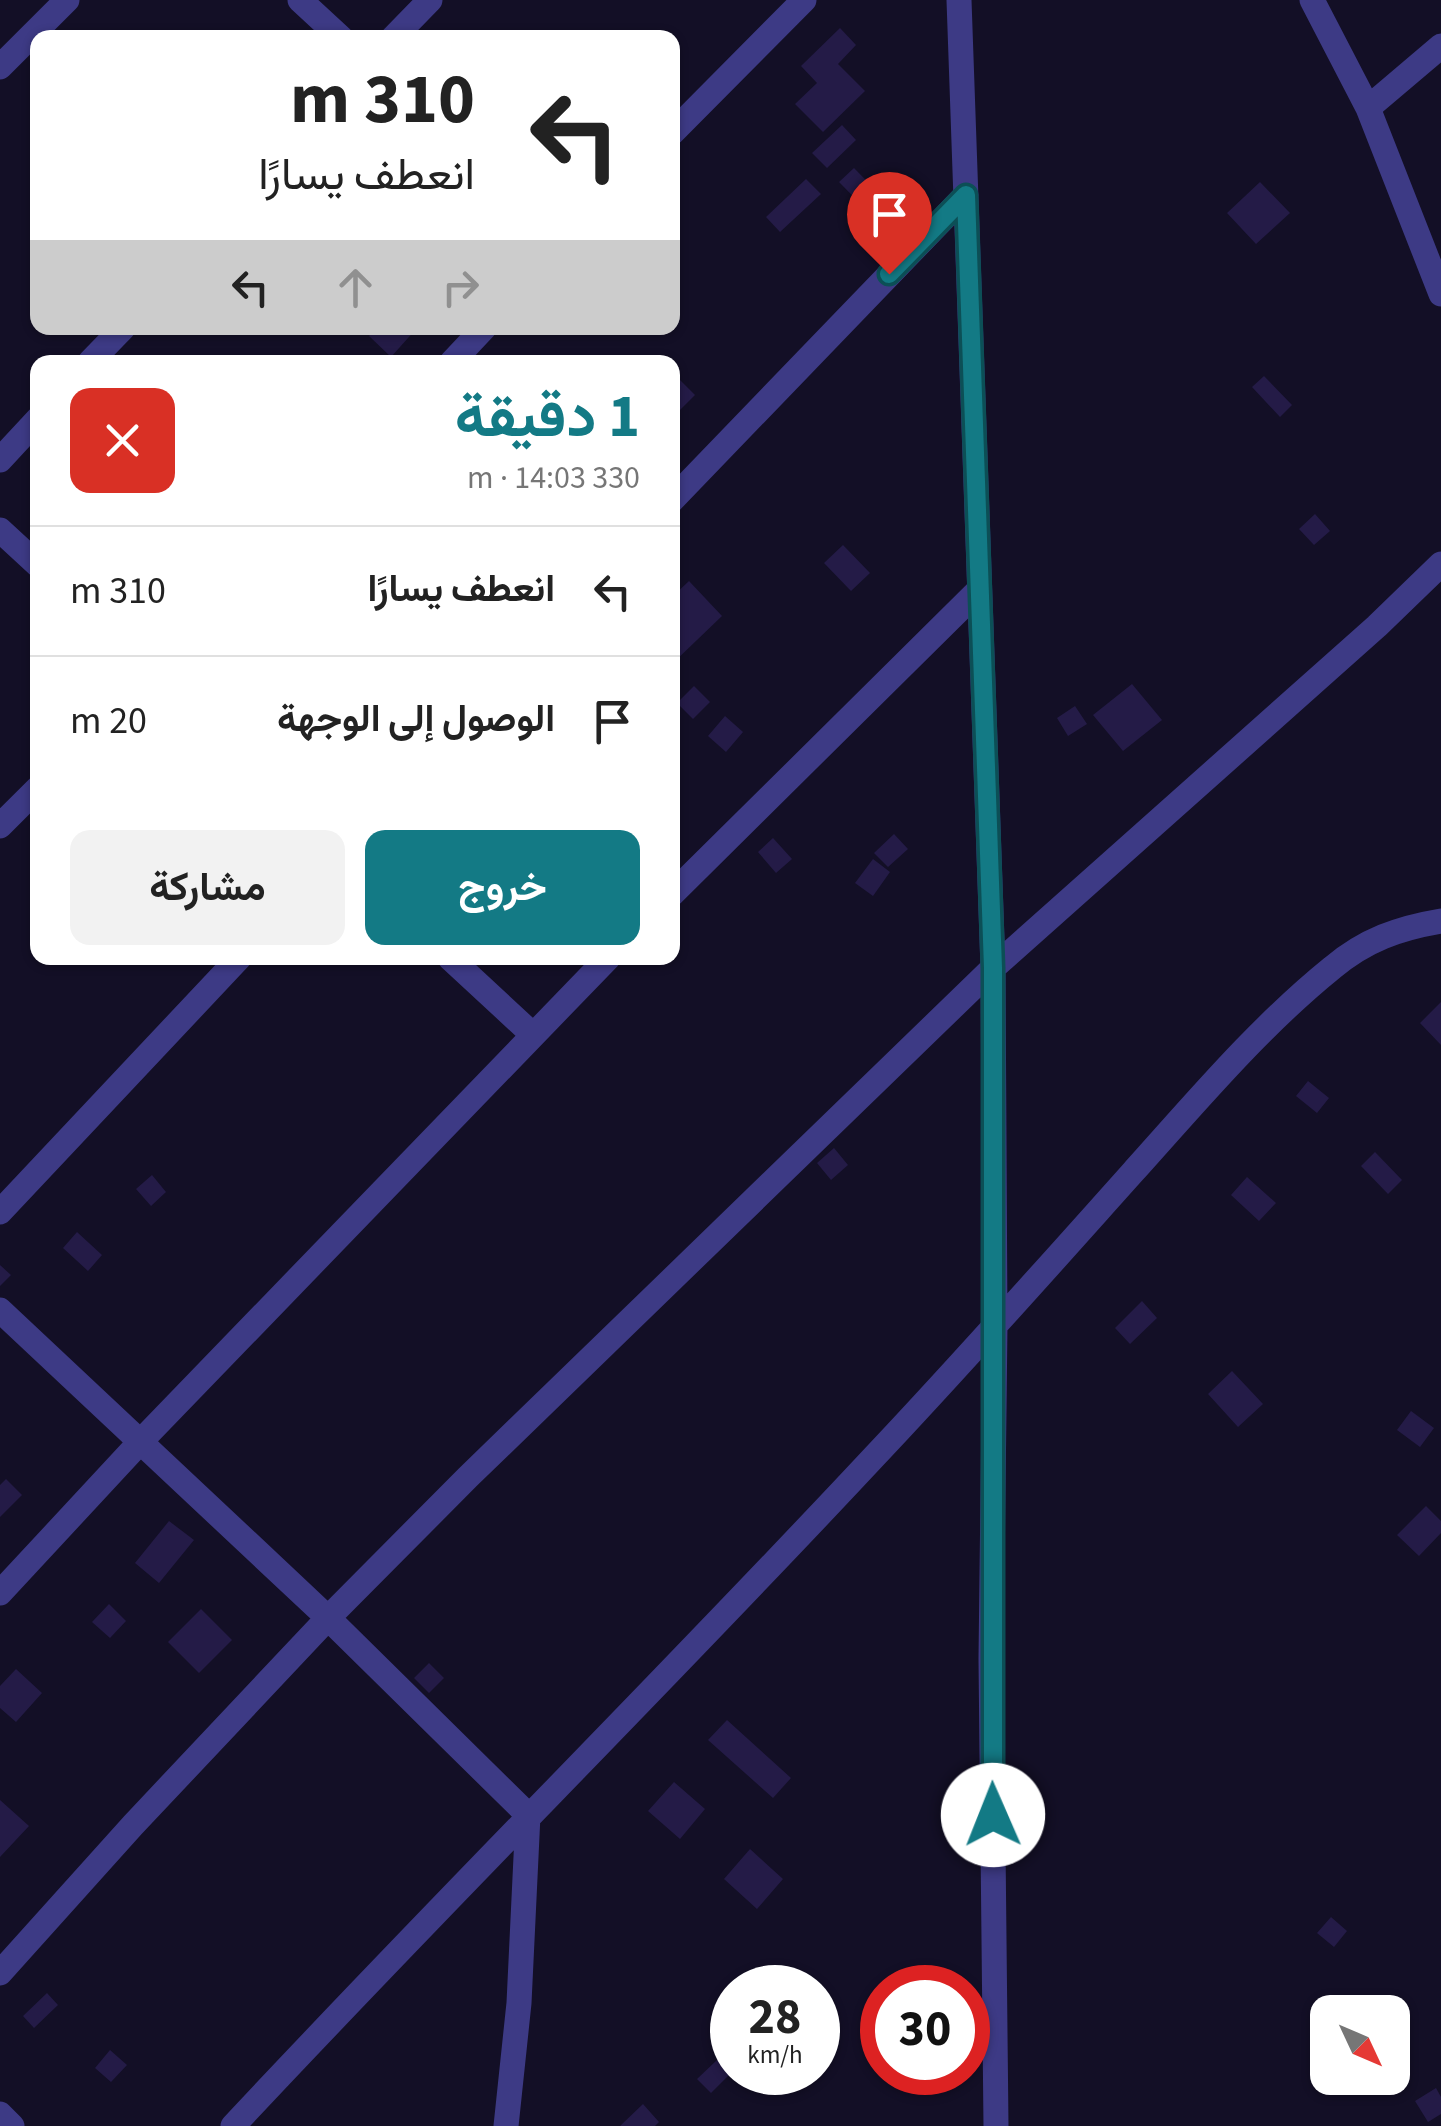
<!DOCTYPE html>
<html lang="ar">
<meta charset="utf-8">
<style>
body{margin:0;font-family:"Source Sans 3",Vazirmatn,sans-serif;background:#f2f2f2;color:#222;direction:rtl;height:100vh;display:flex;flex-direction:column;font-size:38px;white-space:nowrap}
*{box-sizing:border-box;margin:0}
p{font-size:32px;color:#767676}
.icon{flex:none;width:55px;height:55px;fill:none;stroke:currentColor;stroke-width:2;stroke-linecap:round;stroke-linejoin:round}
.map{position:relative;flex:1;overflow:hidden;direction:ltr}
.details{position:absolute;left:30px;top:355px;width:650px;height:610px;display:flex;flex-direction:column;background:#fff;border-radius:20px;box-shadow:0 2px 8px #0004;direction:rtl}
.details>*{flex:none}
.guide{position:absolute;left:30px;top:30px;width:650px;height:305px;border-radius:20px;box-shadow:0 2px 8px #0004;direction:rtl;background:#fff;color:#222;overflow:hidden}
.needle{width:65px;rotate:134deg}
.fabs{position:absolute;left:1310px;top:1995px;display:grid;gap:20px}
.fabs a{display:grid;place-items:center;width:100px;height:100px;border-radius:20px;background:#fff;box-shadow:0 2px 8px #0004;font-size:50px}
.speed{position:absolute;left:710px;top:1965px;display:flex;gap:20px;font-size:50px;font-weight:700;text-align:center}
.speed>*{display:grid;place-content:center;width:130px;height:130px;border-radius:50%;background:#fff;box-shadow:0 2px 8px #0004;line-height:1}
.speed small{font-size:25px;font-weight:400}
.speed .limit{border:15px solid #d22;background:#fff;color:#111}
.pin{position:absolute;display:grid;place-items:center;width:85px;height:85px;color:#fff;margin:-102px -42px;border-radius:50% 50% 50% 0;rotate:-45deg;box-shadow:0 0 10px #0007}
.pin .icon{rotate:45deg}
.me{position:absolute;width:110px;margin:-55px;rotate:359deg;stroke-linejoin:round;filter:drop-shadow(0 0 8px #0008)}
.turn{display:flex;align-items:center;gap:35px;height:210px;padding:0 40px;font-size:45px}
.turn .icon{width:130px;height:130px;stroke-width:2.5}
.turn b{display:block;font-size:70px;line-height:85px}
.lanes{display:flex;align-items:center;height:95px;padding:0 40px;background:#0003;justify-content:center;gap:50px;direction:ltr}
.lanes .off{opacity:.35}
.round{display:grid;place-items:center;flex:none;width:105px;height:105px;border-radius:20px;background:#f2f2f2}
.headline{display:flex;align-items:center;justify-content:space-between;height:170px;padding:0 40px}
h1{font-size:60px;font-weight:700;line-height:75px;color:#137a85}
.button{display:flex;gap:20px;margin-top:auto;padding:20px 40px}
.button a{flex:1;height:115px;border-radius:20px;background:#137a85;color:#fff;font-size:40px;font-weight:700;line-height:115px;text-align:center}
.button a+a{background:#f2f2f2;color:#222}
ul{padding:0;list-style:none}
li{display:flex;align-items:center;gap:30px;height:130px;padding:0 40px;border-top:2px solid #e0e0e0}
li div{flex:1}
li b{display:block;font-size:38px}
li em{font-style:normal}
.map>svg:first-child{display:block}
.building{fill:#241b47}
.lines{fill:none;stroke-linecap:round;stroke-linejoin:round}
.minor{stroke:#3d3a85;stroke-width:25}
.route-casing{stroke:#0c4f56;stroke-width:25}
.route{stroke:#137a85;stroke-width:18}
</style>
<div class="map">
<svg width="1441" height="2126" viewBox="0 0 1441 2126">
<rect width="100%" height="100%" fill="#130f26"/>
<path class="building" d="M840,28L856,45L838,64L865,91L823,132L795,104L817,83L801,66Z
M842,125L856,140L827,168L812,153Z
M854,168L905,220L890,234L839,182Z
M806,179L821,194L780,232L766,217Z
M1260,182L1290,213L1256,244L1227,213Z
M377,328H417L391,357L369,336Z
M672,372L695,395L677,413L672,408Z
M1264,376L1292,405L1280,417L1252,387Z
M1315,514L1330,531L1314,545L1299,529Z
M843,545L870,573L851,591L824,563Z
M689,581L722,616L672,664V597Z
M1132,684L1162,720L1123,751L1093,715Z
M694,686L710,702L693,719L677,703Z
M1075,706L1087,724L1068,736L1057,718Z
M725,716L743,732L726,752L708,736Z
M894,834L908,849L888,867L874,853Z
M773,838L792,859L776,873L758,852Z
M873,859L890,872L873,896L855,883Z
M1441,1002V1045L1420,1023Z
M1308,1081L1329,1098L1317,1113L1296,1096Z
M834,1148L848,1165L831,1180L817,1163Z
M1375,1152L1402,1180L1388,1194L1361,1166Z
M152,1175L166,1192L151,1206L136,1189Z
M1247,1177L1276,1203L1259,1221L1231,1195Z
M77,1232L102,1255L88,1271L63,1248Z
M0,1265L11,1275L0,1286Z
M1142,1301L1157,1318L1130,1344L1115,1328Z
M1232,1371L1263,1404L1238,1427L1208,1394Z
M1411,1411L1434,1428L1420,1447L1397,1430Z
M6,1479L22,1495L0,1517V1485Z
M1426,1506L1441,1521V1533L1419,1556L1397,1535Z
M169,1521L194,1540L159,1583L135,1563Z
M109,1604L126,1621L110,1638L92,1622Z
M201,1609L232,1640L199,1673L168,1642Z
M429,1663L444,1678L429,1693L414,1678Z
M16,1669L42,1693L16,1722L0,1708V1686Z
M727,1720L791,1778L773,1798L708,1740Z
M674,1782L705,1809L680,1839L648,1811Z
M0,1800L29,1826L0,1857Z
M750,1849L783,1879L757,1909L724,1879Z
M1331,1917L1347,1931L1334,1947L1317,1933Z
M47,1993L58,2005L34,2028L23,2016Z
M110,2050L127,2065L111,2082L95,2068Z
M717,2060L730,2074L711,2093L697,2079Z
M1436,2088L1441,2097V2114L1428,2122L1415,2101Z
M643,2104L659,2122L655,2126H620Z"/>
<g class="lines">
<path class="minor" d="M300,0L341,38
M959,0L993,968L995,1325L991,1659L996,2126
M1312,0L1368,108L1441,294
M393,38L430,0
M0,67L67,0
M1368,108L1441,46
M672,133L804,0
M90,362L123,328
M452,362L484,328
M0,460L38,419
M672,500L966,195
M0,530L38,565
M0,826L38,788
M672,894L979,590
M450,958L532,1034
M0,1212L239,958
M0,1310L328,1618L528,1815L519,2003L506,2126
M0,1593L142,1440L608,958
M0,1973L133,1825L328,1618L468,1477L993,968L1377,626L1441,564
M0,2114L12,2126
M233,2126C443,1901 662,1684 872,1459C961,1365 1047,1268 1133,1172C1196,1102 1259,1027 1332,968C1365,940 1399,928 1441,921"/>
</g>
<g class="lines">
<g class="route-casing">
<path id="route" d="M889,274L966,195L993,968V1815"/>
</g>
<use href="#route" class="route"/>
</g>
</svg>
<div class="fabs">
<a><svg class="needle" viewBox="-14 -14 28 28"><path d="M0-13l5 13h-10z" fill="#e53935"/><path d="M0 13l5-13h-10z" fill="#767676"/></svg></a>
</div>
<div class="speed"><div>28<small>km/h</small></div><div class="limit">30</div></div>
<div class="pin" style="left:889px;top:274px;background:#d93025"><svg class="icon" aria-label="arrive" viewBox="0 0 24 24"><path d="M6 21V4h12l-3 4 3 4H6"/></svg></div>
<svg class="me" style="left:993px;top:1815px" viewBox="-20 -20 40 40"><circle r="19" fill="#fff"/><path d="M0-13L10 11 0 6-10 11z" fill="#137a85"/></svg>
<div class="guide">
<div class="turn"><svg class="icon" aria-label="left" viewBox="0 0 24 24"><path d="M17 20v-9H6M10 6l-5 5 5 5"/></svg><div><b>310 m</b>انعطف يسارًا</div></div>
<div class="lanes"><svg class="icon" aria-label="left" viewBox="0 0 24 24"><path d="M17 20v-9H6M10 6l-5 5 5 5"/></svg><svg class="icon off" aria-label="ahead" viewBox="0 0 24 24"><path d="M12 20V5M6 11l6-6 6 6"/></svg><svg class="icon off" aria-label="right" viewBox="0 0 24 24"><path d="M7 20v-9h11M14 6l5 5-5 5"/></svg></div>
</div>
<section class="details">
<div class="headline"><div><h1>1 دقيقة</h1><p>330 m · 14:03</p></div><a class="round" style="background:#d93025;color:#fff"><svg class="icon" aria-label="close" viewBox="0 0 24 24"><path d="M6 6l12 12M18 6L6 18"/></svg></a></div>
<ul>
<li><svg class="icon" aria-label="left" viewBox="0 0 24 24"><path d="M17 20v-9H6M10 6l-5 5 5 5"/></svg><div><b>انعطف يسارًا</b></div><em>310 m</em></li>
<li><svg class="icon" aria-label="arrive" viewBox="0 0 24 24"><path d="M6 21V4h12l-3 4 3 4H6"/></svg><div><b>الوصول إلى الوجهة</b></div><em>20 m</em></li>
</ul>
<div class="button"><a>خروج</a><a>مشاركة</a></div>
</section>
</div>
